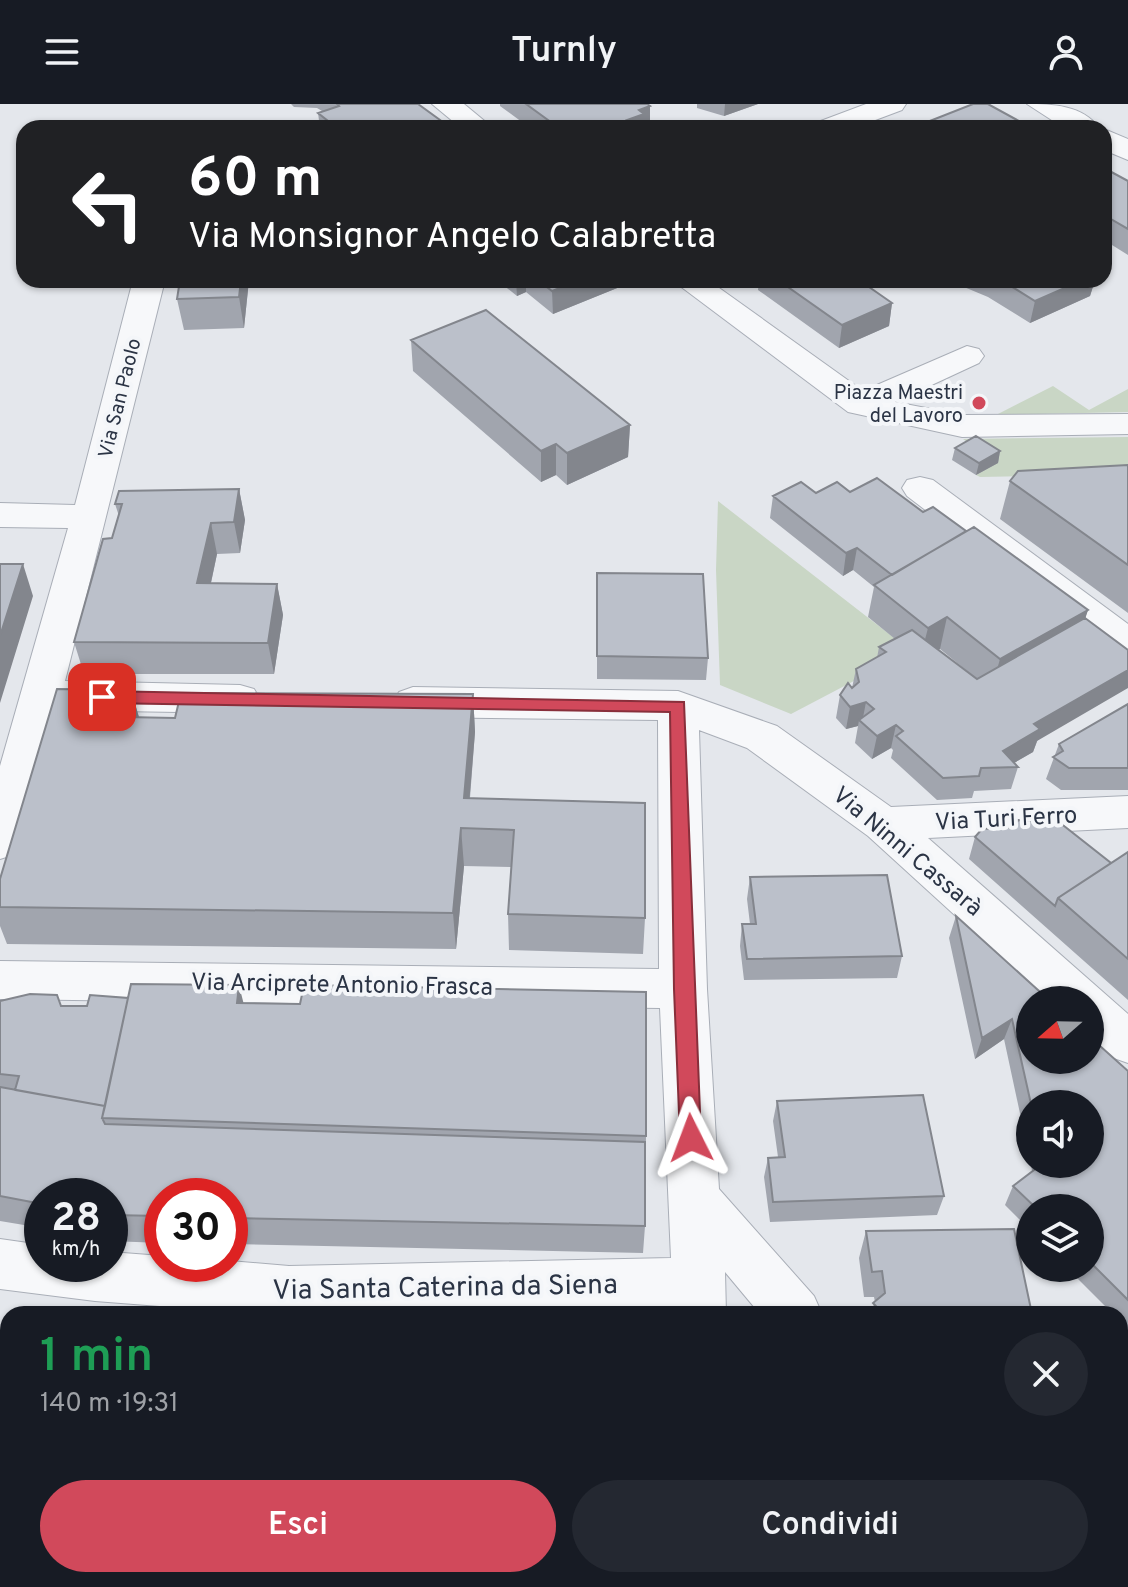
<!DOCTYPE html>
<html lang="it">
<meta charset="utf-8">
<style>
body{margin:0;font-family:Overpass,sans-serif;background:#242831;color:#f1f3f6;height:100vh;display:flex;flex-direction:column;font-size:30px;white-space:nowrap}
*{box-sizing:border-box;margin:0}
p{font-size:26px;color:#9ea1a6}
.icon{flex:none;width:44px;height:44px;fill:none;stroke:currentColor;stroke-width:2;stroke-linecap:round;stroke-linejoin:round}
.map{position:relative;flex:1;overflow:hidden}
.sheet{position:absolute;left:0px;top:1202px;width:1128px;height:282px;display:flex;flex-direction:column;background:#171b24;border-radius:24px 24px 0 0;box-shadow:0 2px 6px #0004}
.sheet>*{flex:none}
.guide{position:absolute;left:16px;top:16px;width:1096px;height:168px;border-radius:24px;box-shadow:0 2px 6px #0004;background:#202124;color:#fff;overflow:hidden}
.needle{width:52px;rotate:250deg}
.fabs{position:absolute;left:1016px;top:882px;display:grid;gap:16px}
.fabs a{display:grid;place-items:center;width:88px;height:88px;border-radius:50%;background:#171b24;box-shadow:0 2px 6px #0004;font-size:40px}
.speed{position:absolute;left:24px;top:1074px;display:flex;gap:16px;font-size:40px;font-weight:700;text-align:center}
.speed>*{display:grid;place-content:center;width:104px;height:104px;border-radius:50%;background:#171b24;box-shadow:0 2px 6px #0004;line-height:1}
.speed small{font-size:20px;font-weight:400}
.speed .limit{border:12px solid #d22;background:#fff;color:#111}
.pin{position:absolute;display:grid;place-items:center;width:68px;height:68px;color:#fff;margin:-34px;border-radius:16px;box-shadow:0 4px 12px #0006}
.me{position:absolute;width:88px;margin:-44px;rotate:357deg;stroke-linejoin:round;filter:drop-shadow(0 0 6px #0008)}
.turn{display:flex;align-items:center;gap:28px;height:168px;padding:0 40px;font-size:36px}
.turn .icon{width:104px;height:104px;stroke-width:2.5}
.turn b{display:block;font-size:56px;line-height:68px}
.round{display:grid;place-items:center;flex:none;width:84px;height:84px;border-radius:42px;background:#242831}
.headline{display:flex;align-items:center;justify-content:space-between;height:136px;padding:0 40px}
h1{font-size:48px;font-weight:600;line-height:60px;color:#1e9e55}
.action{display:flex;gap:16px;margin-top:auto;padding:16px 40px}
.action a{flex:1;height:92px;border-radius:48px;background:#d1495b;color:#fff;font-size:32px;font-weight:600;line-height:92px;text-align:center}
.action a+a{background:#242831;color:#f1f3f6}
header{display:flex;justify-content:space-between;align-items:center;height:104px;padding:0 40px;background:#171b24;font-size:36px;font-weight:600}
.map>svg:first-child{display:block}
.green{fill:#c9d6c5}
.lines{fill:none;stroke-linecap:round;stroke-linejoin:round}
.street-casing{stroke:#a9aeb7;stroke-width:2}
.street{fill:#f7f8fa;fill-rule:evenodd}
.wall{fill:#a1a5ae;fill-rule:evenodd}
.shaded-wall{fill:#83868d}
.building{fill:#bbc0ca;stroke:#83868d;stroke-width:2}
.route{fill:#d1495b;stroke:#882f3b;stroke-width:2}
.poi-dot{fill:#d1495b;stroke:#f4f6f9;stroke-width:3}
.labels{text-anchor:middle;stroke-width:8;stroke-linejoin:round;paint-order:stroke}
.far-poi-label{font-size:20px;fill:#2b3445;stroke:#f4f6f9;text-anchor:end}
.far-street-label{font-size:20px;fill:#2b3445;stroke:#f4f6f9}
.street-label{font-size:24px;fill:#2b3445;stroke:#f4f6f9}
.near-street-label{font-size:28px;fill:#2b3445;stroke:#f4f6f9}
</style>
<header><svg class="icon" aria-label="menu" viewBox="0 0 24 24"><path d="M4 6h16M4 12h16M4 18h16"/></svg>Turnly<svg class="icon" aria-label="person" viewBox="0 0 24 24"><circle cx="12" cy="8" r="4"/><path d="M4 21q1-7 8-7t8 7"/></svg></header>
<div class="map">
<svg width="1128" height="1483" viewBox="0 0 1128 1483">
<rect width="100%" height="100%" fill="#e4e7ec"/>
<path class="green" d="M1053,282L1089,306L1128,285V308L996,311Z
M1128,333V370L980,373L976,371L997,359L963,335Z
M718,397L911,547L791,610L720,581L716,466Z"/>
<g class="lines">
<g class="street-casing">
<path id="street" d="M432,0H464L493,24H461Z
M866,0H906L902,6L854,24H814L818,18Z
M1027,0C1052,0 1083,1 1099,24H1064Z
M1104,25L1128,35V56L1104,46Z
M133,176H165L65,577L240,581L254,585L260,595L254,605L240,609L57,606L22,738L16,750L0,755V662L68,424L0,423V399L75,401Z
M672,176H708L863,287L967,242L979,245L984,252L979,259L895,298L962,311L1128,310V330L962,333L848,308Z
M920,373L933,376L1128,520V554L1114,550L907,392L902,384L907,376Z
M413,583L678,587L777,622L891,703L1128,692V724L928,734L1128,910V959L1111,953L1090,934V896H1048L868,732L747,644L699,626L707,885L719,1085L814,1192L822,1210H760L725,1168L726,1210H674L673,1205L261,1210L95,1197L0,1185V1135L42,1141V1160H110V1148L162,1152V1160L230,1157L289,1162L671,1154L660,904L0,895V857L659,865L658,616L413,613L399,608L393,598L399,588Z
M224,1476H284V1483H224Z
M680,1476H740L741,1483H681Z
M996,1476H1059L1062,1483H999Z"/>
</g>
<use href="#street" class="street"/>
</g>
<path class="wall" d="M291,0H418L451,24H320L318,9L322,7L317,4L294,3Z
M500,0H647L650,23L530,24L500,2Z
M697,0H758L724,12L697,4Z
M1104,64L1128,77V151L1104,136Z
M180,176H249L244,224L184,226L177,195Z
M497,176H632V178L553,210L526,188L517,192Z
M759,176H859L892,199L889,222L839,244L758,186Z
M958,176H1095L1090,192L1030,219L988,193L964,183Z
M411,236L630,321L628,353L567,381L556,371L541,378L413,267Z
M955,344L1000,347L998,359L976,371L952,356Z
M1128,361V509L1000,415L1010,377Z
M239,385L245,416L240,449L217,450L211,479L277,480L283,511L274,570H84L74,538L112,434L119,412L115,400Z
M850,388L923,408L966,427L1088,506L1033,648L1014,659L1018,663L1011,685L974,687L972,694L937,696L891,654L893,646L891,644L872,655L855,639L858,622L846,625L836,614L840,591L852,584L856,565L877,554L879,543L895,535L868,513L874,483L853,466L843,472L770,414L773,392ZM940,545L977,575L938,546Z
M597,469L708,554L706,576L597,575Z
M131,586L139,613L175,614L473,590L475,628L470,694L645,814L643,850L509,846L508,810L511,763L464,762L456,845L7,840L0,822V803Z
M1128,600V686H1061L1046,675L1059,640Z
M975,733L1111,759L1128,748V896L969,755Z
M750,773L902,852L897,874L744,876L740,842L742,820H750L747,795Z
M956,812L1128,967V1225L1120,1217V1210H1113L1067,1164H1090V1104H1030V1126L1005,1101L1013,1082L1032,1067L1031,1060H1090V1000H1030V1056L1004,935L975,955L949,834Z
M128,894L244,899L646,1032L645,1122L643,1149L230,1140V1092H162V1139L110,1137V1092H42V1124L0,1117V897L61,902H87Z
M777,997L944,1092L937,1111L770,1118L764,1073L768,1054L778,1053L773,1017Z
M866,1127L1032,1210H870L875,1198L874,1193H864L859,1154Z
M1128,1230V1337H1120V1236Z
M779,1476H974L980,1483H779Z"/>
<path class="shaded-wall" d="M725,0H758L724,12Z
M650,2V23L626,24L627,16L639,6Z
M241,176H249L244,224L239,193Z
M516,176H526V188L517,192Z
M581,176H632V178L553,210L552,187Z
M1083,176H1095L1090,192L1030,219L1035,197Z
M892,199L889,222L839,244L842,221Z
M630,321L628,353L567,381V349Z
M556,340V371L541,378V347Z
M1000,347L998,359L976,371L979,359Z
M239,385L245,416L240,449L234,418Z
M211,419L217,450L204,511L197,479Z
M857,444L853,466L843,472L846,449Z
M23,460L33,492L0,599V532Z
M277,480L283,511L274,570L268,539Z
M1088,506L1078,537L991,587L1000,555Z
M947,513L940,545L920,555L928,524Z
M1128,566V584L1037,637L1033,648L1007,663L1003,647L1034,620Z
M131,586L142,624L125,613Z
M473,590L475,628L467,725L464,694Z
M866,598L862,619L859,616L858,622L846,625L850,603Z
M896,621L891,644L872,655L877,632Z
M461,724L464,762L456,845L453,809Z
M239,881L248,917L237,899Z
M1012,915L1004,935L975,955L982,934Z
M8,1411V1476H16L15,1483H0V1452Z
M187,1476H201L200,1483H186Z"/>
<path class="building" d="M337,0H418L451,24H337L318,9L339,2Z
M526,0H647L650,2L639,6L644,10L627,16L638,24H559Z
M973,0H988L1028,22L1022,24H912Z
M1104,64L1128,77V125L1104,111Z
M180,176H241L239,193L177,195Z
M538,176H581L552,187Z
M778,176H859L892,199L842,221Z
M1001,176H1083L1035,197Z
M486,206L630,321L567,349L556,340L541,347L411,236Z
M976,332L1000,347L979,359L955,344Z
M1128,361V461L1010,377L1018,367Z
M877,374L923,408L933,403L966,427L892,471L857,444L846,449L773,392L801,378L816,389L837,378L850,388Z
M239,385L234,418L211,419L197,479L277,480L268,539L74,538L103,435L112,434L122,400H115L119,387Z
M974,423L1088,506L1000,555L947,513L928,524L874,481Z
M0,460H23L0,532Z
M597,469L703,470L708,554L597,552Z
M1085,514L1128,546V566L1034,620L1040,625L1003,647L1018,663L981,664L979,672L943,674L896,632L903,627L896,621L877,632L859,616L874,605L866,598L850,603L840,591L848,579L852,584L859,578L856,565L886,548L879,543L912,526L977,575Z
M57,585L131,586L125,613L175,614L181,589L473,590L464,694L645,699V814L508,810L514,726L461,724L453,809L0,803V775Z
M1128,600V664H1069L1053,653L1063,647L1059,640Z
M1018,716L1059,718L1111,759L1058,794L1055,802L975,733L982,725L1015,723Z
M1128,748V855L1058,794Z
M887,771L902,852L747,855L742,820H756L750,773Z
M956,812L1049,896H1030V956H1090V933L1128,967V1196L1090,1158V1104H1036L1013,1082L1042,1060H1090V1000H1031L1012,915L982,934Z
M131,880L239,881L237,899L300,900L304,881L646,888V1032L102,1014Z
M30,890L57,891L61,902H87L90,891L128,894L105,1002L15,986L19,972L0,970V897Z
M0,983L105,1002L102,1014L105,1020L645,1038V1122L230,1114V1092H162V1112L110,1111V1092H42V1100L0,1092Z
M923,991L944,1092L773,1098L768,1054L785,1053L777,997Z
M1014,1125L1032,1210H883L873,1199L885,1189L882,1167L872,1168L866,1127Z
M24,1207L44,1210H23Z
M481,1207L557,1210H481Z
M1128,1230V1279H1120V1236Z
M0,1242H8V1411L0,1452Z
M1128,1285V1320L1120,1321V1286Z
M86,1476H187L186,1483H85Z
M299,1476H663V1483H298Z
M841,1476H974L980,1483H842Z"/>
<path class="route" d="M102,587L684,598L701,1034L698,1040H683L680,1034L674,885L670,608L102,599L94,593Z"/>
<circle class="poi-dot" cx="979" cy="299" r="8"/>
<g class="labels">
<g class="far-poi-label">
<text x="963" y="295">Piazza Maestri<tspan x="963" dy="23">del Lavoro</tspan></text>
</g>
<g class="far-street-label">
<text transform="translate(119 294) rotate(-76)" y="7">Via San Paolo</text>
</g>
<g class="street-label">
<text transform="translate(1006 714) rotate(-3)" y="8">Via Turi Ferro</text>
<text transform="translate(908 747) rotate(40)" y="8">Via Ninni Cassarà</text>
<text transform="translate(342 880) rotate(1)" y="8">Via Arciprete Antonio Frasca</text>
</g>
<g class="near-street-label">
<text transform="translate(445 1182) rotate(-1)" y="10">Via Santa Caterina da Siena</text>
</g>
</g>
</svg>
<div class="fabs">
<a><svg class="needle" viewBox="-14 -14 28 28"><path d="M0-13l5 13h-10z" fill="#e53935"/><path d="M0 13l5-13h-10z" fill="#9ea1a6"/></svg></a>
<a><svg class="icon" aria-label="sound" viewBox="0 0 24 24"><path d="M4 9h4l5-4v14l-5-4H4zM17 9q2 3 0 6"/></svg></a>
<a><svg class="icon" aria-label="layers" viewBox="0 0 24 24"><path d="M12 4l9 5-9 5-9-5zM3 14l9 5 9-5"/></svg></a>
</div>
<div class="speed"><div>28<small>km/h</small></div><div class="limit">30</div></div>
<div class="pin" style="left:102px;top:593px;background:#d93025"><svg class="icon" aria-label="arrive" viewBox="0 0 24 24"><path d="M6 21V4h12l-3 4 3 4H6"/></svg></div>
<svg class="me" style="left:691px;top:1034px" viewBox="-20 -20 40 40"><path d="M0-17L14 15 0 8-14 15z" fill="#d1495b" stroke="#fff" stroke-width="4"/></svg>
<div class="guide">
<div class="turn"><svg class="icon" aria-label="left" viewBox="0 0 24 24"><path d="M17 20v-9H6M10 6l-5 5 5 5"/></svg><div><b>60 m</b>Via Monsignor Angelo Calabretta</div></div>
</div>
<section class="sheet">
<div class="headline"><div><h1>1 min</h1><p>140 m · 19:31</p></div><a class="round"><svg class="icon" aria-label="close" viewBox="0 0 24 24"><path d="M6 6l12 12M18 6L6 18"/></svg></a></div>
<div class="action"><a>Esci</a><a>Condividi</a></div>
</section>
</div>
